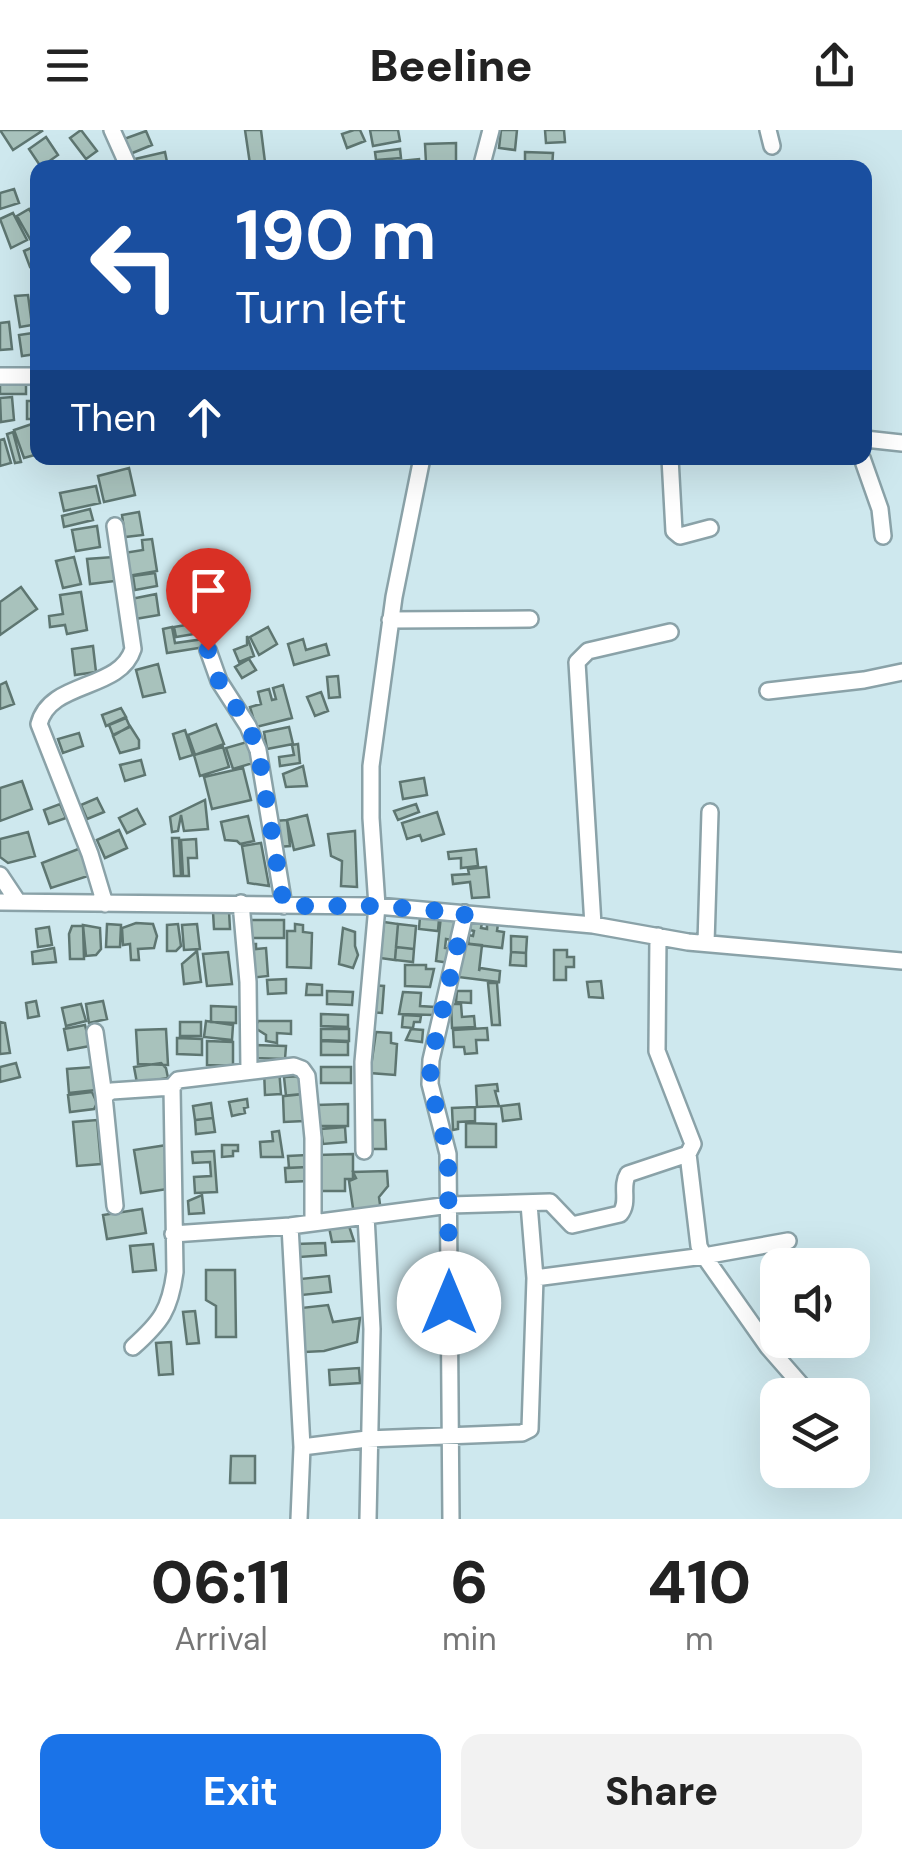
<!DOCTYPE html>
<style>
body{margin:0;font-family:"DM Sans",sans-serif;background:#f2f2f2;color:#222;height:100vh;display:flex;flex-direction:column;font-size:38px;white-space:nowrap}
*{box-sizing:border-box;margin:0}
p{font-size:32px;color:#767676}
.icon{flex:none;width:55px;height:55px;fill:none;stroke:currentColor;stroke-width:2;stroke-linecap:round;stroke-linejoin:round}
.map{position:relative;height:1389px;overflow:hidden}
.side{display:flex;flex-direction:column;background:#fff;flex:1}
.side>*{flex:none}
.top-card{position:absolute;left:30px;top:30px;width:842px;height:305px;border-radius:20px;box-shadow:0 10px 40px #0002;background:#1a4fa0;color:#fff;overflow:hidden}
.buttons{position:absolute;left:760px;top:1118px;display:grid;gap:20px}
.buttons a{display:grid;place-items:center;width:110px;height:110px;border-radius:20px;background:#fff;box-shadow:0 10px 40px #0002;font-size:50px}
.pin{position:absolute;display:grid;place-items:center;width:85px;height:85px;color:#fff;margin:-102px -42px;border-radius:50% 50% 50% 0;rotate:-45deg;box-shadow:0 0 10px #0007}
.pin .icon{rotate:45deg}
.me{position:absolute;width:110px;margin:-55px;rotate:0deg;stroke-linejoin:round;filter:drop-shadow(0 0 8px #0008)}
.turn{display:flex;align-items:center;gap:35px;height:210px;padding:0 40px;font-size:45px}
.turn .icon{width:130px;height:130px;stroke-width:2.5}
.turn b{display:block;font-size:70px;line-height:85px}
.then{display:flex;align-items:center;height:95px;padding:0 40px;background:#0003;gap:20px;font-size:38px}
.eta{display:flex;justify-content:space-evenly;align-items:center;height:170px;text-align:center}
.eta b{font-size:60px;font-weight:800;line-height:70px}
.cta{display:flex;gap:20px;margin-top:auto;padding:20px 40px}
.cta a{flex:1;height:115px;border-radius:20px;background:#1a73e8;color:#fff;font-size:40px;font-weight:800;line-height:115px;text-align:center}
.cta a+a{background:#f2f2f2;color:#222}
header{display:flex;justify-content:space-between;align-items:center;height:130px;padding:0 40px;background:#fff;font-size:45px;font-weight:800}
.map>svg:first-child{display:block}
.building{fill:#a8c2bc;stroke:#5e7671;stroke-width:2.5}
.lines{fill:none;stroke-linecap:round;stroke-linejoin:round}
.minor-casing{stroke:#8aa2a8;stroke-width:20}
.minor{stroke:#fff;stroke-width:15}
.route{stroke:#1a73e8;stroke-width:18;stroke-dasharray:0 32.4}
</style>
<header><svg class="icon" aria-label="menu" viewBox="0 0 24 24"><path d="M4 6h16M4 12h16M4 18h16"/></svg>Beeline<svg class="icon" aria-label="share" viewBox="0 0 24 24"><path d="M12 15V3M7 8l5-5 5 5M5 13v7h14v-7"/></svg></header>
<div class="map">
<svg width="902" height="1389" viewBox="0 0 902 1389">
<rect width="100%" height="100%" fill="#cee8ee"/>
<path class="building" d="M0,0H41L42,1L13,20Z
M81,0L97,21L86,29L70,8Z
M245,0H261L265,32L250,34Z
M354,0H360L365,11L347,18L342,4Z
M370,0H398L400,11L373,16Z
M501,0H517L515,20L499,18Z
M545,0H564L565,12L546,13Z
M146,1L152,15L130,24L124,9Z
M46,7L58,25L41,37L29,19Z
M456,13V33H426L425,14Z
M400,19L401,28L376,30L375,22Z
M165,22L168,37L137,38L135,29Z
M525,22L553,23L552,38H525Z
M419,29L420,37L381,38V33Z
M14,59L19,73L0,79V63Z
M29,79L38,93V104L30,109L17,86Z
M13,83L27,110L11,118L0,89Z
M38,115V134L30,137L24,121Z
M28,165L32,195L20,197L15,166Z
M9,192L12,219L0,220V193Z
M33,203L36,224L22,226L19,205Z
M0,246H26V264H0Z
M12,267L14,290L1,292L0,268Z
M27,271H38V289H27Z
M32,294L38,324L24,328L14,300Z
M13,302L21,332L15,333L7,304Z
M4,309L11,333L0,336V310Z
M129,338L135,365L104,372L98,346Z
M96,356L100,373L64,381L60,363Z
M90,379L93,390L64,397L62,386Z
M139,382L143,405L125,407L122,385Z
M97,396L100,417L76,421L72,400Z
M152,409L157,441L128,446L124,423L143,420L142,410Z
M74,427L81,454L63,458L56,431Z
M113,427L115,451L90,454L87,429Z
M155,443L157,456L135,460L133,446Z
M21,457L37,479L0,505V472Z
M81,462L87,500L67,504L65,495L50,497L49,486L63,484L60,465Z
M156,464L159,485L135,489L131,469Z
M192,494L194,504L176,507L174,497Z
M172,497L175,513L204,509L205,517L167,523L163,499Z
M268,497L277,514L259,525L250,507Z
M247,506L254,526L239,532L234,520L247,515Z
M303,509L306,520L326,514L329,525L294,535L288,514Z
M93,516L96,542L75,545L72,519Z
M249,529L256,540L242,548L235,537Z
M158,534L165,562L143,567L136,540Z
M338,546L340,567L329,568L327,547Z
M6,552L14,574L0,579V555Z
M283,555L292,588L256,597L250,577L261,574L258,562L269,559L272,570L276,569L273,558Z
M321,562L328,581L315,586L307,567Z
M121,578L126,587L106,596L102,585Z
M126,588L130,597L113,605L109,595Z
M216,594L224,614L195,625L188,605Z
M130,596L139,610V618L120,623L113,606Z
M289,597L293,614L267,619L264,602Z
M185,600L193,625L180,629L173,604Z
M79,603L83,616L63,623L58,609Z
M247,612L253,633L233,639L226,618Z
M298,614L300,633L280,636L279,627L294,625L292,615Z
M223,617L229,637L200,646L194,625Z
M141,630L145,645L125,651L120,635Z
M303,636L307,656L286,657L283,644Z
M243,638L251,670L212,679L204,647Z
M424,648L427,665L403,669L400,652Z
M22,651L32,679L0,691V658Z
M97,668L104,682L87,689L81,675Z
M205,670L208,699L184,701L181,685L178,701L172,702L170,687Z
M60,674L66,688L49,694L44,680Z
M416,674L419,682L398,690L394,681Z
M137,679L145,694L127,703L119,688Z
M437,682L444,704L422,711L420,705L407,709L402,693Z
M307,685L314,715L294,720L287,690Z
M248,686L254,711L240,714L237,711L225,710L221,692Z
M287,690L290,716L278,717L274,691Z
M119,700L127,718L105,728L97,710Z
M355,701L357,757L341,756L342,731L331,726L328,704Z
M28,702L35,726L8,733L0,727V709Z
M172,708H179L181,746H174Z
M196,709L197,728H188L189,746H183L181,710Z
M261,713L269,756L248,753L242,716Z
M81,718L88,746L51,758L42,733Z
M476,719L478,736L461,738V728L449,729L448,722Z
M486,737L489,767L472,768L470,752L453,754L452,745L469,744L468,739Z
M229,781L230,799H214L213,782Z
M441,786L460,789L458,800H453L452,810L446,809L445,818L452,819L450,833L436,831Z
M420,787L439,789L438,801L419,799Z
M247,790H284V808H247Z
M471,791L482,793L481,798L487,799V793L498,794L497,801L504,802L502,818L468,814L469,805L473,806L474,801L470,800Z
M384,792L398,794L395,830L380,828Z
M136,793L153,794L157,806L154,818L138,819L139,830H131L130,814L123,815L122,798Z
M107,794L121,795L120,817H106Z
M178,794L181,816L176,821H167V795Z
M197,794L200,819L184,820L182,795Z
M295,794L303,795V802L312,803L311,838L287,837V801H295Z
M398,794L416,796L414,819L396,817Z
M83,795L100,798L101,819L96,825L86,826Z
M72,796H83L84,829H70L69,804Z
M49,797L52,815L38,817L36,799Z
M343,798L355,802V816L358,825L353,838L339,834Z
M511,806L527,807L526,823L511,822Z
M462,813L482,815L479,841L480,838L500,841L499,852L458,847Z
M247,814H256V819L266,818L268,846L250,848Z
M396,817L414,819L413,832L395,830Z
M54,818L56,832L33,834L32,822Z
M554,820H567V827H574V837H566V850H554Z
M197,821L201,852L184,854L182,834Z
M228,822L232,854L207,856L203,824Z
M511,822L526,823V836L510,835Z
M405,835H426V839H434L430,857L405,856Z
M286,849V863L268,864L267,850Z
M601,851L603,868L589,867L587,852Z
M488,853H497L500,895H492Z
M307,854L322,855V865H306Z
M370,855L384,856L382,883L369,882Z
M327,861L353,862L352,875L327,874Z
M457,861H471V873L456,872Z
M403,862L421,863L420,876L435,877L434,885L399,884Z
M36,871L39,886L28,888L26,873Z
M103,871L107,889L89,893L86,874Z
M81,874L86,891L66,896L62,878Z
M451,874H461L462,887L474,886L475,897L452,898Z
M211,876L236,877V893L211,892Z
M321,884L348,885V897L321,896Z
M403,885L421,886L420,892H414L413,898L402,897Z
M206,891L233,895L232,910L204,907Z
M258,891H291V904L277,903V913L266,911V905L255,898Z
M0,892L5,893L10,923L0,924Z
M180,892H201V906H180Z
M85,895L90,916L68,920L64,899Z
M487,898L488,910H476L477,923L465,924L464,917H454L453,900Z
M166,899L168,935L138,934L136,900Z
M321,899H349V911L321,910Z
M411,899L423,900L422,912L406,910Z
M376,902L391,903V913L397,914L395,945L370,943Z
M177,908L202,909V925L177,924Z
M207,911L233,912V936L207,935Z
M321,911L348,912V925H321Z
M253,915L286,916L285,929L253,928Z
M16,933L20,947L0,952V937Z
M161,933L166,938L168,948L137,953L134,937Z
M93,937L96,960L69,963L67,939Z
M321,937H351V953H321Z
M279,939L281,964L265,965L264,940Z
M304,946L305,964L286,966L284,947Z
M497,954L498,961H495L499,976L477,977L476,956Z
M92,962L97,973L94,979L70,982L68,965Z
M303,964L304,991L284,992L283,966Z
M247,969L248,977L244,978L245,983L232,986L229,972Z
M211,973L213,988L195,990L193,976Z
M348,974V996H316V975Z
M519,974L521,989L503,991L501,976Z
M475,977V991L458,992V999L453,1000L452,978Z
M213,988L215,1002L196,1004L195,990Z
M97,990L101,1034L77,1036L73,992Z
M371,990H385L386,1019H372Z
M466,993L496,994V1017H466Z
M345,997L346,1012L323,1014L321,999Z
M279,1001L283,1027H261L260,1012L273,1011L272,1002Z
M167,1015L174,1058L141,1063L134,1020Z
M222,1015H238V1021H233V1026L222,1027Z
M214,1021L217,1062L195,1063L194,1047L211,1046L210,1032L193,1033L192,1022Z
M353,1024V1049H345V1061H318L317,1025Z
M307,1025V1037L289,1038L288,1026Z
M307,1037L308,1051L286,1052L285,1038Z
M387,1041L388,1056L379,1067L381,1082L354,1085L349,1051L356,1048L353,1042Z
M202,1065L204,1083L189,1084L188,1071Z
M142,1079L146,1103L107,1109L103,1085Z
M349,1096L354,1111L332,1112L329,1097Z
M325,1113L326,1125L300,1127L296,1114Z
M153,1114L156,1140L133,1142L130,1116Z
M206,1140H235L236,1207H216V1176L206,1170Z
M329,1146L331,1162L302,1165L300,1149Z
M328,1175L333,1192L360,1188L357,1212L324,1221L305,1222L301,1178Z
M195,1181L199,1213L187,1214L183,1182Z
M171,1212L173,1244L159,1245L156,1213Z
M359,1238L360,1253L330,1255L329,1240Z
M231,1326H255V1353H230Z"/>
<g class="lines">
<g class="minor-casing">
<path id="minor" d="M112,0L129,38
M768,0L772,16
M481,38L491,0
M0,246H38
M865,309L902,313
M670,328L674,401L680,406L710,398
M862,328L880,379L883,406
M390,490L530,489
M208,520L219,551L248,596L258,620L284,776
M768,561L864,550L902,542
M0,745L18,772
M0,772L377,776L593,795L688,812L902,831
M241,773L248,852L249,940
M105,774L90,724L39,594C50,550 120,561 133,519L115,396
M593,795L577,532L588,521L670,502
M706,813L710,682
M95,902L104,966
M364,1021L363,932L377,776L371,688V636L394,467L422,328
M688,1024L699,1116L704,1126L788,1111
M529,1074L535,1148L704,1126L768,1217L810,1265
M115,1076L104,966L112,961L172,957L178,950L294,936L302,939L307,946L313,1008V1092
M366,1086L372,1199L368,1389
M290,1096L302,1317
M173,1104L290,1096L450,1075L550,1072L572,1095L620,1084C630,1072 620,1057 628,1044L688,1024L693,1014L657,921L658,806
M133,1217C161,1192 170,1180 175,1142L172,957
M299,1389L302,1317L367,1309L522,1303L530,1299L535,1148
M451,1389L448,1024L430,954L431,930L465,783"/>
</g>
<use href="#minor" class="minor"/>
</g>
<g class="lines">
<path class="route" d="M208,520L219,551L248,596L258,620L284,776H377L465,783L431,930L430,954L448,1024L449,1173"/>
</g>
</svg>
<div class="buttons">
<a><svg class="icon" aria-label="sound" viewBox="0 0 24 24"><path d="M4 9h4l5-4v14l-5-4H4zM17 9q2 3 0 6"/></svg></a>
<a><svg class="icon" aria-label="layers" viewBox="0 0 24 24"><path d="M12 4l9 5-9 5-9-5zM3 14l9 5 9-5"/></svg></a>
</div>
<div class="pin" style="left:208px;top:520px;background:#d93025"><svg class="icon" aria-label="arrive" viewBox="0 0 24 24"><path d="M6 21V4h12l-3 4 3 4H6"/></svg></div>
<svg class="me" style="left:449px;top:1173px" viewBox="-20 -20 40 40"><circle r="19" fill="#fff"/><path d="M0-13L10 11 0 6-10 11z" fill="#1a73e8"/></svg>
<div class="top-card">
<div class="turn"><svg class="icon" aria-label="left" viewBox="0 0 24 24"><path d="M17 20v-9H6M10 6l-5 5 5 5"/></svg><div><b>190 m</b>Turn left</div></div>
<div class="then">Then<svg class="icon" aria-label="ahead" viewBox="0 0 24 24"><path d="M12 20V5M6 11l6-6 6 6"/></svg></div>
</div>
</div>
<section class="side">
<div class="eta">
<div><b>06:11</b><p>Arrival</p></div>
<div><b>6</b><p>min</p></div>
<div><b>410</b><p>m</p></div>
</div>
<div class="cta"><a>Exit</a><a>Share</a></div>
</section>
